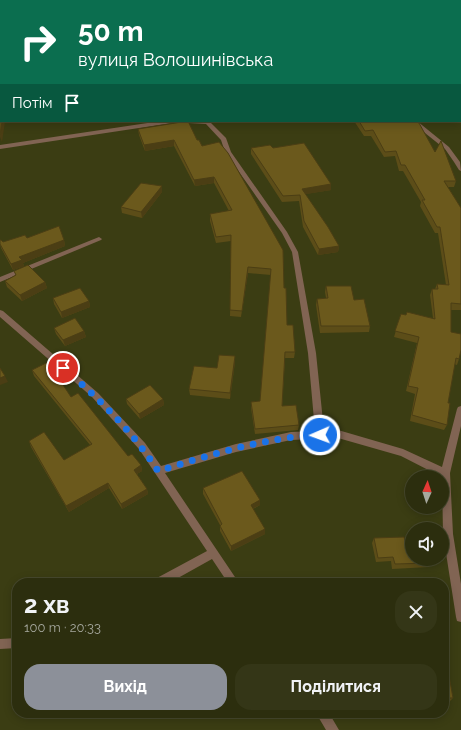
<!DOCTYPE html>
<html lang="uk">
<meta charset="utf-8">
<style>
body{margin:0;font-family:Raleway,sans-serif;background:#343617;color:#f1f3f6;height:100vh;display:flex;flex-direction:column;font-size:15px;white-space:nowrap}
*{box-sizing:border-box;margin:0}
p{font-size:13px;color:#a6a89e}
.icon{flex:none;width:22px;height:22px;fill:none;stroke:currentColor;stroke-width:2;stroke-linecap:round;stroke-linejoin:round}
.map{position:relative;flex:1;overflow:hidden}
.drawer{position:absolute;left:12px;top:578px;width:437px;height:140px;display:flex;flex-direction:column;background:#2c2e0e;border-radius:16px;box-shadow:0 2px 10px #0003,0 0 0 1px #484a2e}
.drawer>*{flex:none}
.hud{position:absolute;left:0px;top:0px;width:461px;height:122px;box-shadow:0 2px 10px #0003,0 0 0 1px #484a2e;background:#0b6e4f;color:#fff;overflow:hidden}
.needle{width:26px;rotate:3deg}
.tools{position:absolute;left:405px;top:470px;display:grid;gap:8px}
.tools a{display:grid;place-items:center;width:44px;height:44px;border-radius:50%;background:#2c2e0e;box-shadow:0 2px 10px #0003,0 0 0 1px #484a2e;font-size:20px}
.pin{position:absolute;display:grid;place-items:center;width:34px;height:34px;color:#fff;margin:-17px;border:2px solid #fff;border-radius:50%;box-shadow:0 1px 4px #0007}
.me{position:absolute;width:44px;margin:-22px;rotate:268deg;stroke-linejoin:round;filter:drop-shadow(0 0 3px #0008)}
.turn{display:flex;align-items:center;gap:14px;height:84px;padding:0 12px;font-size:18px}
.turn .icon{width:52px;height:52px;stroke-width:2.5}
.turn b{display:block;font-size:28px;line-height:34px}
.then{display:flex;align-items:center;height:38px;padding:0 12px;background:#0003;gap:8px;font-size:15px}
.round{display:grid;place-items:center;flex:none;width:42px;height:42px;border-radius:16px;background:#343617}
.overview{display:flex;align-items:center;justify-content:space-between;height:68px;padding:0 12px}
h1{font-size:24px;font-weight:700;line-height:30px}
.action{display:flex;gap:8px;margin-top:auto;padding:8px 12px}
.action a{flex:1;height:46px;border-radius:16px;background:#8c9099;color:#fff;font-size:16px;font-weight:700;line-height:46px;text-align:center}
.action a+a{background:#343617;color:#f1f3f6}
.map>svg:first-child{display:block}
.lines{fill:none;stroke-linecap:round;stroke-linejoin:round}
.stream{fill:#29005f;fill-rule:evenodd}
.minor{fill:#816453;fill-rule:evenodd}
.wall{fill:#5c4d18}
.shaded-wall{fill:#4b3e14}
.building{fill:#6b591c;stroke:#4b3e14}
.route{stroke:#1a73e8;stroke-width:7;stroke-dasharray:0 12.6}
</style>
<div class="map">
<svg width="461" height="730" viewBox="0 0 461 730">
<rect width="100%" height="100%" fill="#3b3d13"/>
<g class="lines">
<path class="stream" d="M134,0H144L141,1H132Z"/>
<path class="minor" d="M161,121H175L172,123L0,149V145Z
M185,121L210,122L226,138L231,152L287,232L298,252L316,353L324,431L338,430L403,449L442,467L457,409L458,407L461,406V426L450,473L453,534L461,584V622L457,621L456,617L443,534L442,477L401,456L338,438L291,440L236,452L165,473L239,583H228L212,559L169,583H154L155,579L207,551L139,449L92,397L0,317V310L3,311L98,393L145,443L161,466L236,444L291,432L315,431L308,353L292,252L282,233L225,152L221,140L206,124L188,123Z
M410,121H417L449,147L460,162L461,171L459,170L454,162L445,149Z
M99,237L102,239L101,240L0,282V277Z
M17,638V648L0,649V639Z
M316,713H329L339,730H326Z"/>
</g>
<path class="wall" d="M354,121H416L435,152L456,181L454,187H448L461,208V310H451V332L459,359L457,365L454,364L448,403L447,425L444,430L410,421L415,394L406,391L417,343L394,337L401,314L406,315L433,318L430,295L432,289H435L437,284L446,285L438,233H435L420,206L421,202L403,171H399L395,156L384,157L371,136H364Z
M138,129L197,140L284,288L287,325L295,352L294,358H285L282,406L299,425L298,430L255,434L251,408V402L260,401L271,275L248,273L241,317L230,316L231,241L216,243L210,221V214L229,211L214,183L195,186L174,146L145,151L139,135Z
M251,148H273L331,184V190L305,194L339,246L338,252L318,255L303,227L299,201L282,202L251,154Z
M162,192L142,218L122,213L121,207Z
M27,238L64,240L65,246L23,263L24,266L13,270L1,248L0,244L3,242Z
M14,271L45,282L47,288L22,301L7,287L5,281L16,275Z
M326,286L354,300L370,326L369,332L320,333L316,305L317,299L326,298L325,292Z
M53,298L89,301L90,307L62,318L54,304Z
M54,328L84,331L86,337L65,346L56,334Z
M235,356V362L230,399L190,395L189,389L217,368Z
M32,370L71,397L128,456L141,465L142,471L137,474L147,489L148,494L122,509L109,488L69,512L31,447L29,441L64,460L90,445L34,376Z
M126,399H163L164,405L140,419L127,404Z
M203,488L260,500V505L253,509L265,534L231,551L220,531V525L203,494Z
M374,538L406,545L431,563L429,567L392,569L391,561L376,562L372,543Z
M444,653L453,698L450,701H444Z"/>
<path class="shaded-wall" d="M2,121H5V122L2,142L0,137V135Z
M174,140V146L145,151L144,145Z
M214,177V183L195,186L194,180Z
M331,184V190L301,195L302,189Z
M162,186V192L142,218L141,212Z
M64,240L65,246L23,263L24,266L13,270L11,264L19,257Z
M339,246L338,252L318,255L319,249Z
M248,267V273L241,317L242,311Z
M45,282L47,288L22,301L20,295Z
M89,301L90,307L62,318L61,312Z
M84,331L86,337L65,346L63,340Z
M235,356V362L230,399V393Z
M5,376L8,382L0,385V378Z
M163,399L164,405L140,419L139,414Z
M141,465L142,471L135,475L134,470Z
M108,483L109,488L69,512L66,506Z
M147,489L148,494L122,509L121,504Z
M260,500V505L250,510L251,505Z
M265,529V534L231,551V546Z"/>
<path class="building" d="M0,102L1,106V121H2L0,135Z
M188,121L197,140H199L202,146L219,142L228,153L283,250L284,288H286L287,325H293L295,352H285L282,406L296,405L299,425L255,429L251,402L260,401L271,269L248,267L242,311L230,310L231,235L216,237L210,214L232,210L214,177L194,180L174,140L144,145L138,129Z
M359,121H416L419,123L435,152L441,141L456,181H444L461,208V304L451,303V332L461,334V350L459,359L456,358L448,403H450L447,425L412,415L418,388L408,386L419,337L395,331L401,314L406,315L407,312L435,319L432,289H438L437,284L449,285L440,227H437L422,200H425L405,165H401L396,151L385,152L373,130L365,131Z
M304,143L331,184L302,189L328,227L339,246L319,249L304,221L300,195L283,196L251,148L270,145L273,148Z
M141,183L162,186L141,212L121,207Z
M59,226L64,240L19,257L22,260L11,264L0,244V240H1L3,242L25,235L27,238Z
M28,265L45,282L20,295L5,281L16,275L14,271Z
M326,286H351L354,300L364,299L370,326H321L317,299L328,298Z
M80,288L89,301L61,312L53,298Z
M75,318L84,331L63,340L54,328Z
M219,355L235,356L230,393L189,389L194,366L217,368Z
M48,362L71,397L78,393L128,456L132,454L141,465L134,470L147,489L121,504L108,483L66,506L29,441L44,432L64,460L92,444L32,370Z
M0,368L5,376L0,378Z
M150,385L163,399L139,414L126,399Z
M242,471L260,500L251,505L265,529L231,546L220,526L222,524L203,488Z
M404,537L406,545H412V559H431V563L395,564L393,557L378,558L374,538Z
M444,653H445L453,698H444Z"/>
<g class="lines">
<path class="route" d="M63,368C99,398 132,431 158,471C211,455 265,437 320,435"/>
</g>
</svg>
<div class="tools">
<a><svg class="needle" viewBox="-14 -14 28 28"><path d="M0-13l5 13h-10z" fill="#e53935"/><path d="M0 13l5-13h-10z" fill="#a6a89e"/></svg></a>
<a><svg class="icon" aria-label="sound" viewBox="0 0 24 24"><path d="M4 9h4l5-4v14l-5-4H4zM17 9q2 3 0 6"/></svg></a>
</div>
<div class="pin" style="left:63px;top:368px;background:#d93025"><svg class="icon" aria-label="arrive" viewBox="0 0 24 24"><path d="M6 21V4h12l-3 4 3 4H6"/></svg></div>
<svg class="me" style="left:320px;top:435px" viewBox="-20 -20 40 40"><circle r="17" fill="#1a73e8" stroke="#fff" stroke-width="3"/><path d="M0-11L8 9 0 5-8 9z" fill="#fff"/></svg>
<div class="hud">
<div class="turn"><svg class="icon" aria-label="right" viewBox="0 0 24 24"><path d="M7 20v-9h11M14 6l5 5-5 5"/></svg><div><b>50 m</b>вулиця Волошинівська</div></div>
<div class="then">Потім<svg class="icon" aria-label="arrive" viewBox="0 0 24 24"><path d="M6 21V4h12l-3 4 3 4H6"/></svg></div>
</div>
<section class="drawer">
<div class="overview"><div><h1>2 хв</h1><p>100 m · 20:33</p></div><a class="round"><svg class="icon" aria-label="close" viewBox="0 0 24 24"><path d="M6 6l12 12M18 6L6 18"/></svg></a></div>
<div class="action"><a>Вихід</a><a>Поділитися</a></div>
</section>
</div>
